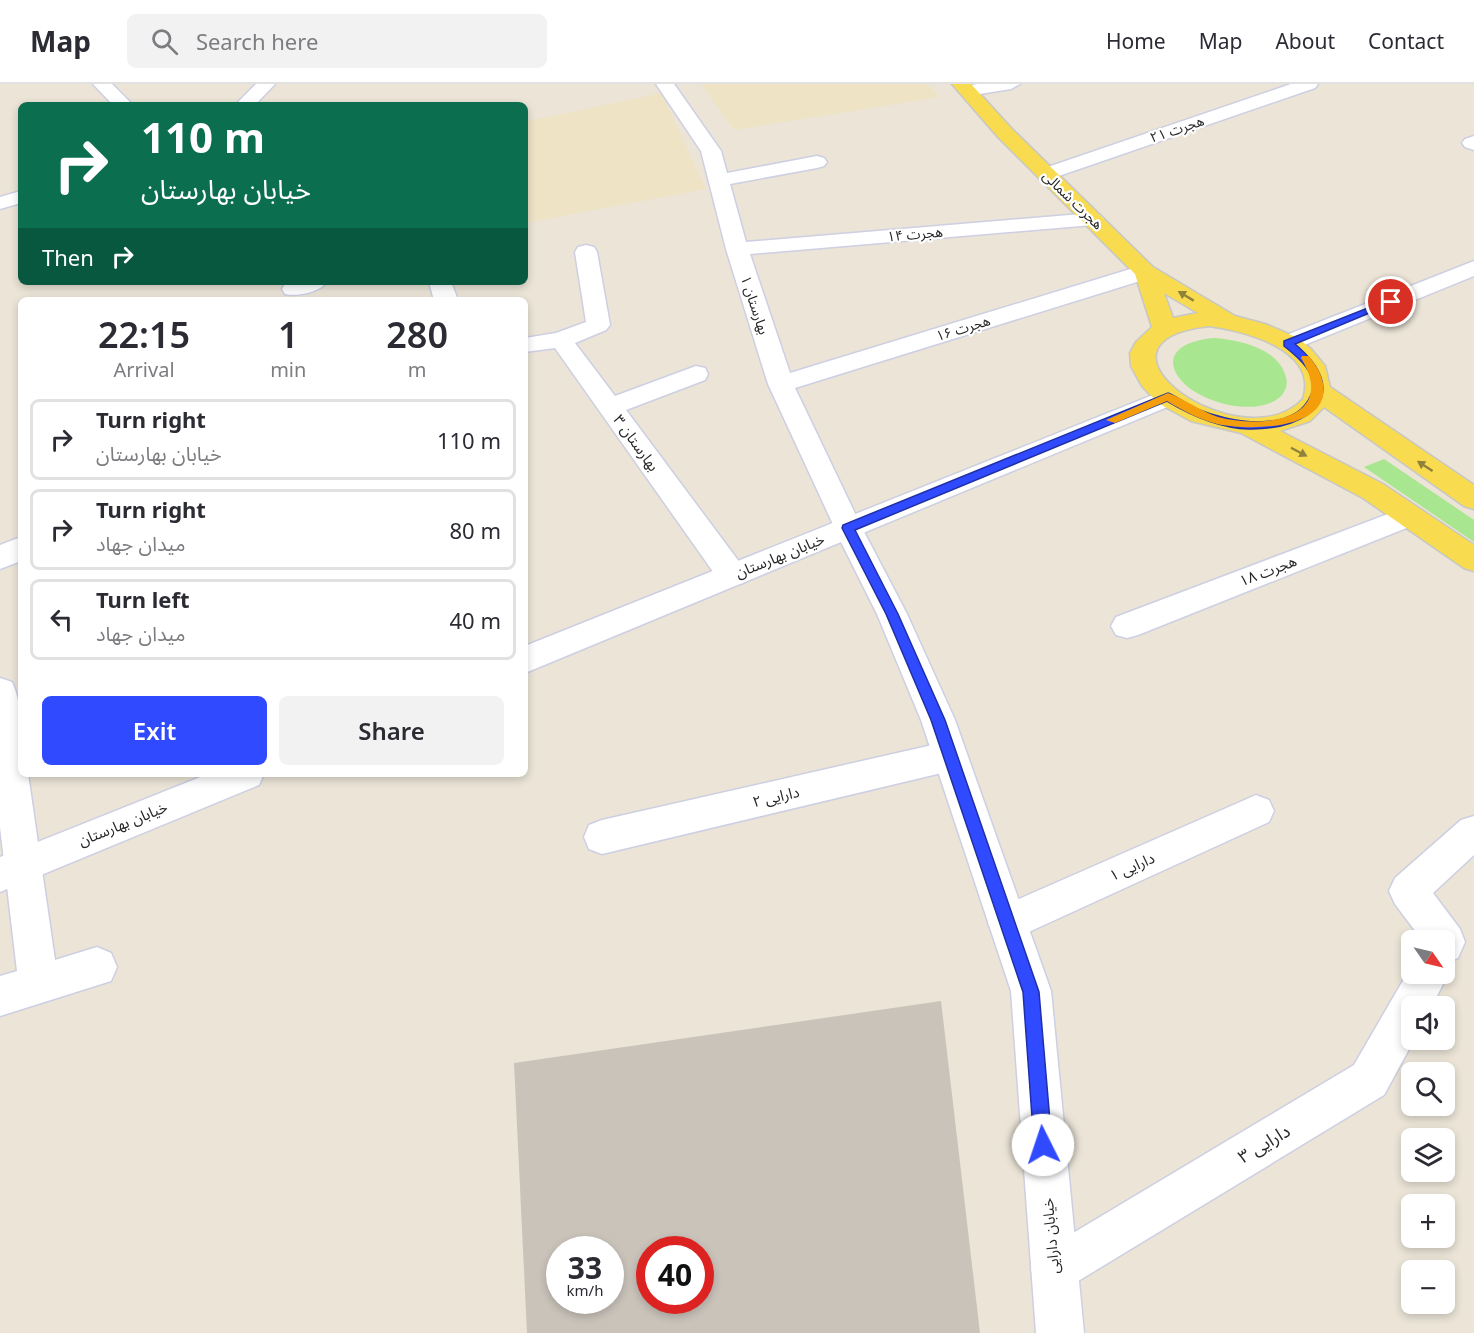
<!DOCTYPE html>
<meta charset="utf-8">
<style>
body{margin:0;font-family:"Noto Sans","Noto Sans Arabic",sans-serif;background:#f2f2f3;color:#2b2b33;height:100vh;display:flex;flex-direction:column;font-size:22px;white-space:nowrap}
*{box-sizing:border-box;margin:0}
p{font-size:20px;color:#7c7c81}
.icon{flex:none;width:33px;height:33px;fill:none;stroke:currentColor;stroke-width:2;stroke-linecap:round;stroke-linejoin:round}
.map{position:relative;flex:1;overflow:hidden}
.sheet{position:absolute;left:18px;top:213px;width:510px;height:480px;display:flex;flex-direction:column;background:#fff;border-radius:9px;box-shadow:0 3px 9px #0003}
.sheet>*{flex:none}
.guide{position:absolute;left:18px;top:18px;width:510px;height:183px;border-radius:9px;box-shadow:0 3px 9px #0003;background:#0b6e4f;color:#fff;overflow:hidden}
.needle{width:39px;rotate:124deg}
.fabs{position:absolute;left:1401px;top:846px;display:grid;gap:12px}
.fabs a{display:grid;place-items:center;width:54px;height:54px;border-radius:9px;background:#fff;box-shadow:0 3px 9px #0003;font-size:30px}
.speed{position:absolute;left:546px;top:1152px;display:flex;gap:12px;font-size:30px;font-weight:700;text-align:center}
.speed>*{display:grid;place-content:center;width:78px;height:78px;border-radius:50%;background:#fff;box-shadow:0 3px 9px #0003;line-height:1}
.speed small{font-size:15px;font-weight:400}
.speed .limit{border:9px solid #d22;background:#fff;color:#111}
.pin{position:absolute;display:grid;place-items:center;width:51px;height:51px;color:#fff;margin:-26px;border:3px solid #fff;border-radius:50%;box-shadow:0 2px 6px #0007}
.me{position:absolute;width:66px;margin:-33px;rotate:356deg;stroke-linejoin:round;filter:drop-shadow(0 0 4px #0008)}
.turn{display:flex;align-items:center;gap:21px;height:126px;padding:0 24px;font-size:27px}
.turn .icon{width:78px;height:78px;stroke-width:2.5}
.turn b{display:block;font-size:42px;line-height:51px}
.then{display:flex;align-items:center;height:57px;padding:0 24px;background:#0003;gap:12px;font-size:22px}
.eta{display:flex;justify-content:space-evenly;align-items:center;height:102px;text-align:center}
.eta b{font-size:36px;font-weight:600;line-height:42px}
.primary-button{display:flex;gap:12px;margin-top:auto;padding:12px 24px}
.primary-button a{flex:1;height:69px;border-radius:9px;background:#304aff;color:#fff;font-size:24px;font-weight:600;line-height:69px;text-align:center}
.primary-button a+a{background:#f2f2f3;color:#2b2b33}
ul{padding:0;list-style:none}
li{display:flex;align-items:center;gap:18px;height:81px;margin:0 12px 9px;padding:0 12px;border:3px solid #e1e1e2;border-radius:9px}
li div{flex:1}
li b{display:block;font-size:22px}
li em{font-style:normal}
header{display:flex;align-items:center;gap:36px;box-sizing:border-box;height:84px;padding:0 30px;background:#fff;border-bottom:2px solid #e1e1e2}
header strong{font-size:28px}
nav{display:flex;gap:33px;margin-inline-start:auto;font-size:21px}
.search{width:420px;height:54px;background:#f2f2f3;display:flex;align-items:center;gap:15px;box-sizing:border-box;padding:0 21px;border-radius:9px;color:#7c7c81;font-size:22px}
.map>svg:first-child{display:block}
.education{fill:#eee3c5}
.green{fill:#a8e690}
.building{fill:#c9c3ba;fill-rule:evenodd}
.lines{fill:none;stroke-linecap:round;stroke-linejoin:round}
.minor-casing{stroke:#cdcfe2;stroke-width:3}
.tertiary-casing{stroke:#cdcfe2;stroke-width:3}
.secondary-casing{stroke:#cdcfe2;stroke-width:3}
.primary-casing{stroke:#c7c7c7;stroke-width:3}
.minor{fill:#fff;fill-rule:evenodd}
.tertiary{fill:#fff;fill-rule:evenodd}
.secondary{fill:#fff;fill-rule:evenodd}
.primary{fill:#f8db4f;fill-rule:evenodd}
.oneway{fill:#90813b}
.route{fill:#304aff;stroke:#1f30a6;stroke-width:1.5}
.slow{fill:#f59e0b}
.labels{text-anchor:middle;stroke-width:4.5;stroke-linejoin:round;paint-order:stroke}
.far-street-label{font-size:14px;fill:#272727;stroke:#fff}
.street-label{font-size:15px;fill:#272727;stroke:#fff}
.near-street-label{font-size:18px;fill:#272727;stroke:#fff}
</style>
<header>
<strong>Map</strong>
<div class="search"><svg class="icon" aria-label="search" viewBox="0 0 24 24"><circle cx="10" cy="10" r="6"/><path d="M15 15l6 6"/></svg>Search here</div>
<nav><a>Home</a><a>Map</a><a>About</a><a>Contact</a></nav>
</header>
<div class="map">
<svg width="1474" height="1249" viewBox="0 0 1474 1249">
<rect width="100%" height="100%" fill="#ebe4d7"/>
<path class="education" d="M701,0H927L940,13L734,46Z
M661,9L706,105L525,139V38Z"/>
<path class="green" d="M1215,254C1240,256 1280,265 1286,294C1288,300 1286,306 1282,311C1259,336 1191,318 1176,289C1163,263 1197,255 1215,254Z
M1384,375L1474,436V458L1364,383Z"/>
<path class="building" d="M941,917L980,1249H527L514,979ZM560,1166H610V1216H560ZM650,1166H700V1216H650Z"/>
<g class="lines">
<g class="minor-casing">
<path id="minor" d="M93,0H112L133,21H113Z
M256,0H275L255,21H235Z
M656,0H674L721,67L727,89L817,72L824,74L827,78L824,82L817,84L730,100L746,158L1093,129L1100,131L1104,135L1100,139L1093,141L750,170L790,289L1137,183H1153L1156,188L1153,193L795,304L862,444L858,451L848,454L838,451L768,300L726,165L701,67Z
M977,0H1020L1011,5L967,12L958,7L961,3Z
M1291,0H1318L1315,4L1053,94H1039L1036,90L1039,86Z
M1474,52V66L1465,63L1462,59L1465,55Z
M21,107V119L0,125V113Z
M586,161L594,163L597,168L610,241L606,246L575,259L615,312L696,282L705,284L708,290L705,296L626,326L743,483L747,491L743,499L732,502L721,499L555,264L525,268V254L556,249L586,238L575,168L578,163Z
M292,198H327C320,208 297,213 285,210L282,205L285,200Z
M429,198H451L458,216H434Z
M1409,422L1419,425L1423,432L1419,439L1138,551L1127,554L1116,551L1111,542L1116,533Z
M21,453V477L0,485V461Z
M0,594L12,598C25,626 21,660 21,690H28L55,876L97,863L111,869L117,883L111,897L0,932V892L17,887L0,743Z
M950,657L962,662L967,672L962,682L950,687L602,770L589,765L584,753L589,741L602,736Z
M1256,711L1269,716L1274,727L1269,738L1020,852L1007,858L994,852L988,839L994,826Z
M1474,732V771L1433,809L1460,845L1465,858L1458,874L1444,880V856H1422L1395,820L1389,807L1395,794L1461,736Z
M1412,881V890H1444V882L1448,890L1432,922H1412V956H1414L1384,1011L1070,1202L1054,1209L1038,1202L1031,1186L1038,1170L1354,981Z"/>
</g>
<g class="tertiary-casing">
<path id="tertiary" d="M848,434L858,437L862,444L907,530L955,636L1051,907L1084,1249H1036L1011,907L921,636L877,530L834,444L838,437Z"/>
</g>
<g class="secondary-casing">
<path id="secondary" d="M1474,177V192L1297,264L1288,266L1279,264L1276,259L1279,254Z
M1168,305L1177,307L1181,313L1177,319L525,589V562Z
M208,690H264L259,701L0,808V773Z"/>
</g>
<g class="primary-casing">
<path id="primary" d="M952,0H971L1012,45L1153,183L1235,232L1265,240L1298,254L1311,265L1325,282L1330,303L1474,401V425L1464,422L1324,323L1310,337L1280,347L1383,400L1474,461V487L1464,484L1363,414L1241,349L1191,337L1158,319L1142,302L1131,282L1130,269L1136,258L1152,243L1135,190L998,53ZM1164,209L1198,229L1173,234ZM1209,242C1244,247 1319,265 1303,315C1242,380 1069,258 1209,242Z"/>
</g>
<use href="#minor" class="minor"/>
<use href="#tertiary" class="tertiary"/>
<use href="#secondary" class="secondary"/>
<use href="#primary" class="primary"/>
</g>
<defs><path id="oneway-solid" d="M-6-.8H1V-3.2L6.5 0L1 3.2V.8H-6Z" transform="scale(1.5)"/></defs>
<g class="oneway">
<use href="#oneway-solid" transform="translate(1186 212) rotate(-149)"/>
<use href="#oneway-solid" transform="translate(1299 368) rotate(28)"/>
<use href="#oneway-solid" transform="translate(1425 382) rotate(-147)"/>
</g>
<path class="route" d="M1388,216L1396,218L1295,260C1354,310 1310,346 1249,345C1220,344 1192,332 1167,317L855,446L898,530L945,636L1039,908L1052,1061L1050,1067L1043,1070L1037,1067L1034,1061L1023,908L931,636L886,530L842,444L843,441L1168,309C1178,313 1187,321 1197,325C1228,338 1294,351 1311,311C1320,291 1298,273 1284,262V257Z"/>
<path class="slow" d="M1302,272H1309C1313,278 1319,285 1321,292C1340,347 1249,347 1217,340C1199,335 1183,327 1167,317L1115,339L1106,336L1168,309C1185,315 1200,327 1218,333C1262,345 1339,336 1301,274Z"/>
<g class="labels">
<g class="far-street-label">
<text transform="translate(1177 45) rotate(-19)" y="5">هجرت ۲۱</text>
<text transform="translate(1073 116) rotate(44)" y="5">هجرت شمالی</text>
<text transform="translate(915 150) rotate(-5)" y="5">هجرت ۱۴</text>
<text transform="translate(755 221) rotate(72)" y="5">بهارستان ۱</text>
<text transform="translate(963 244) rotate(-17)" y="5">هجرت ۱۶</text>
</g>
<g class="street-label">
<text transform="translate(636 359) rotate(54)" y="5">بهارستان ۳</text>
<text transform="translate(780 472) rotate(-22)" y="5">خیابان بهارستان</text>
<text transform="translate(1268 487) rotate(-21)" y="5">هجرت ۱۸</text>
<text transform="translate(776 713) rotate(-13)" y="5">دارایی ۲</text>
<text transform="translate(123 740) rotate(-22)" y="5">خیابان بهارستان</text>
<text transform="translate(1132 783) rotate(-24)" y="5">دارایی ۱</text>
<text transform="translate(1051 1152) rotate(-95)" y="5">خیابان دارایی</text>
</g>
<g class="near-street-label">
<text transform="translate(1264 1060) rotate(-31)" y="6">دارایی ۳</text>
</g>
</g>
</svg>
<div class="fabs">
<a><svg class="needle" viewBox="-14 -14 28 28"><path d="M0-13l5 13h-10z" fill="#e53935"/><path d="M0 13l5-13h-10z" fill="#7c7c81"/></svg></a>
<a><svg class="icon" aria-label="sound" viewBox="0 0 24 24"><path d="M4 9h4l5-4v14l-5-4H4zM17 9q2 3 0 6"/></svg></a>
<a><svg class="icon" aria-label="search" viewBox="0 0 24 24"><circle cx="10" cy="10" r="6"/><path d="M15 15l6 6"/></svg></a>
<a><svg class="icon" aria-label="layers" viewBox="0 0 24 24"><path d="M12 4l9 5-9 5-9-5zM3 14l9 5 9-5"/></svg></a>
<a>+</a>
<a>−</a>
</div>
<div class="speed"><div>33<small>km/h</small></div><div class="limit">40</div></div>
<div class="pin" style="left:1391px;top:218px;background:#d93025"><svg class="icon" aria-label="arrive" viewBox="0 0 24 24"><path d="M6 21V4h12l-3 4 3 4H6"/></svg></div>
<svg class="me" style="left:1043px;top:1061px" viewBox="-20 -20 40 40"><circle r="19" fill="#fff"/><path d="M0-13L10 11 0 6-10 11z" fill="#304aff"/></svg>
<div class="guide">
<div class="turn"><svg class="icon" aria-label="right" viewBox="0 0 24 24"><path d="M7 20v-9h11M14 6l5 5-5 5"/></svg><div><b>110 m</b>خیابان بهارستان</div></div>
<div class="then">Then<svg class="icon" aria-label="right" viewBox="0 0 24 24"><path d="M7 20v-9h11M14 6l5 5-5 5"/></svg></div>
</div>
<section class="sheet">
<div class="eta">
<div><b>22:15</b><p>Arrival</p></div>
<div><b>1</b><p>min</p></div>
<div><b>280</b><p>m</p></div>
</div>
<ul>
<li><svg class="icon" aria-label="right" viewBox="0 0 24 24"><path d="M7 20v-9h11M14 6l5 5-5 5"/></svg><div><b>Turn right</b><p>خیابان بهارستان</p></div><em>110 m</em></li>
<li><svg class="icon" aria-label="right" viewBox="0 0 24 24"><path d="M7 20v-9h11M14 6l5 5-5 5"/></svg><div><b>Turn right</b><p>میدان جهاد</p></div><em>80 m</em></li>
<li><svg class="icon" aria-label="left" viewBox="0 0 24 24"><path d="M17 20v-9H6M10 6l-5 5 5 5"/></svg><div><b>Turn left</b><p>میدان جهاد</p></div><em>40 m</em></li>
</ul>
<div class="primary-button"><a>Exit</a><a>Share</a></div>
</section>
</div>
